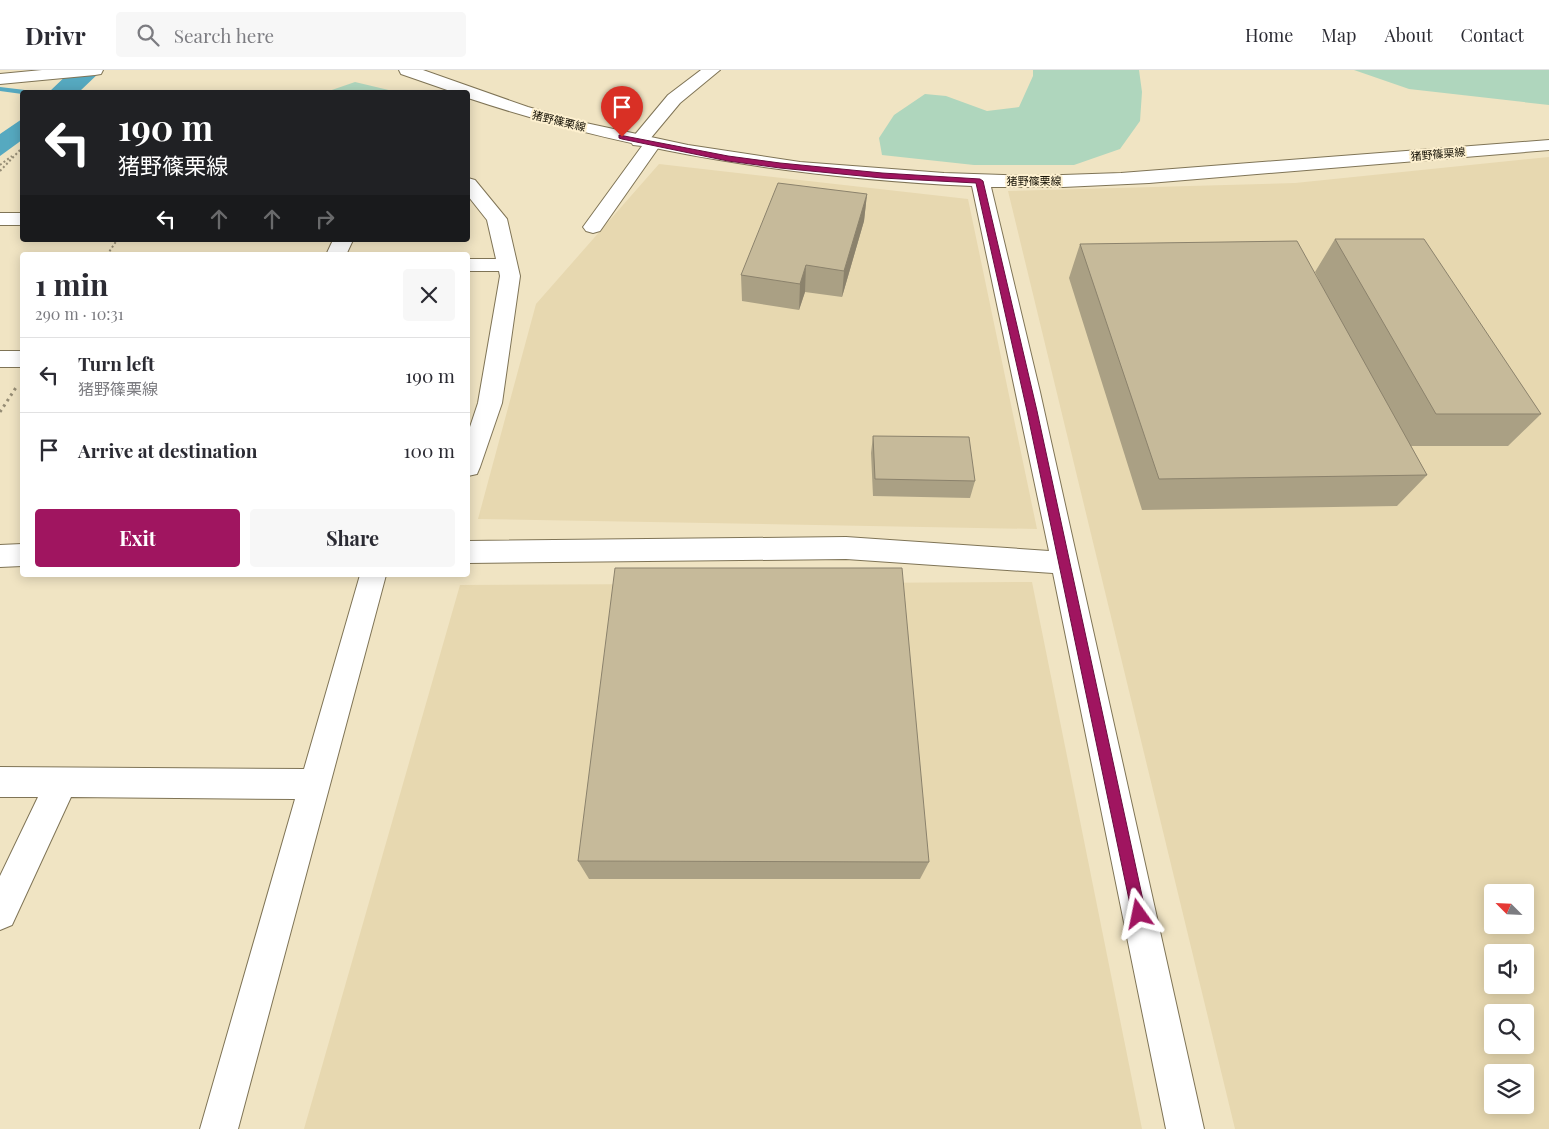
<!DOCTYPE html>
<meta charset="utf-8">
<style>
body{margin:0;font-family:"Playfair Display","Noto Sans JP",serif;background:#f7f7f7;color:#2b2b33;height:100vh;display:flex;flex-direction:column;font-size:19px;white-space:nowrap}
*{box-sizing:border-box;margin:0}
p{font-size:16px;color:#7c7c81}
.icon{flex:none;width:28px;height:28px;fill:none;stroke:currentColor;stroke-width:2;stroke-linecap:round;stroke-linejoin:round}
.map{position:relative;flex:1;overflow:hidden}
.details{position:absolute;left:20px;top:182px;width:450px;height:325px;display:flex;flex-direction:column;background:#fff;border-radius:5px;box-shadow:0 2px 12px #0003}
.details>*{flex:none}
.banner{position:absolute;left:20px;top:20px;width:450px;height:152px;border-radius:5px;box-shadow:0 2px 12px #0003;background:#202124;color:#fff;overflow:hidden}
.needle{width:32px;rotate:294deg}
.buttons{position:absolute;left:1484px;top:814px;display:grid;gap:10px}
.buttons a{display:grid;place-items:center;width:50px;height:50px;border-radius:5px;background:#fff;box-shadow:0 2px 12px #0003;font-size:25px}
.pin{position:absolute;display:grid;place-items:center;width:42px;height:42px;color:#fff;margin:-51px -21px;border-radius:50% 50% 50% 0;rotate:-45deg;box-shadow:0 0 5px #0007}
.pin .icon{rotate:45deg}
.me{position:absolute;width:55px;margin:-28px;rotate:348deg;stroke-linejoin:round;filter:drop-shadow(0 0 4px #0008)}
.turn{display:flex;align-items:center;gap:18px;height:105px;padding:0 15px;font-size:22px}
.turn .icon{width:65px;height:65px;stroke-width:2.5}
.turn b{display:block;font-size:35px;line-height:42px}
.lanes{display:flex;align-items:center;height:48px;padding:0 15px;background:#0003;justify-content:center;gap:25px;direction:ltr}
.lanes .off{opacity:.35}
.round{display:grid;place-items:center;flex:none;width:52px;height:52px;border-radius:5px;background:#f7f7f7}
.summary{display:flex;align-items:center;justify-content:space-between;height:85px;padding:0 15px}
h1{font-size:30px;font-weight:700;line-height:38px}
.action{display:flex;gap:10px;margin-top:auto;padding:10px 15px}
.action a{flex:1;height:58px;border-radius:5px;background:#a01560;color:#fff;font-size:20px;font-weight:700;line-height:58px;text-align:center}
.action a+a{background:#f7f7f7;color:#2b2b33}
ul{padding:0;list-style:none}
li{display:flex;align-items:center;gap:15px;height:75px;padding:0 15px;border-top:1px solid #e1e1e2}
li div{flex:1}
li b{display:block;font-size:19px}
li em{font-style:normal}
header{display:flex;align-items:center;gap:30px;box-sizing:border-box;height:70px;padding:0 25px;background:#fff;border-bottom:1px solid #e1e1e2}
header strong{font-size:24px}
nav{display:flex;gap:28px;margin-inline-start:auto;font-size:18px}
.search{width:350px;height:45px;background:#f7f7f7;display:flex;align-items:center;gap:12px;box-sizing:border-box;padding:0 18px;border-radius:5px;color:#7c7c81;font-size:19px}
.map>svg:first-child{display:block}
.built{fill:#e7d8b0;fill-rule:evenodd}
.green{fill:#afd6bd}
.water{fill:#56a9c0}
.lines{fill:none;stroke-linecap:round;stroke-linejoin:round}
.stream{fill:#56a9c0;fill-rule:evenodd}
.street-casing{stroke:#7f7456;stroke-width:2}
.secondary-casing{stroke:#7f7456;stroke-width:2}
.path-far1{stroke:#958c74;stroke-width:2;stroke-dasharray:2 2.5;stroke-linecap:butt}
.path{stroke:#958c74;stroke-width:3;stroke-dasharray:2.5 4;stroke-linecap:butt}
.street{fill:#fff;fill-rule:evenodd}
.secondary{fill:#fff;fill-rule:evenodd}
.wall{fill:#aaa084}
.shaded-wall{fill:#8b826c}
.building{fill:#c6ba9a;stroke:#8b826c}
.route{fill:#a01560;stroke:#680e3e}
.labels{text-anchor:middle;stroke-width:4;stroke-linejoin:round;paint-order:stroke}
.far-street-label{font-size:11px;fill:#171307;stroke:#fef1d0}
</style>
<header>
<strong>Drivr</strong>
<div class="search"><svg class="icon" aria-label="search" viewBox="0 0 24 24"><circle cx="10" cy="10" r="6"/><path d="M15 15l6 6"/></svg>Search here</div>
<nav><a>Home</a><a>Map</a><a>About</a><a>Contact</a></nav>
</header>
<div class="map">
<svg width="1549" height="1059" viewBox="0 0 1549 1059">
<rect width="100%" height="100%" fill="#f0e4c3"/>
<path class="built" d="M1549,87V1059H1235L1008,121L1295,113ZM1492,822H1525V855H1492ZM1492,882H1525V915H1492ZM1492,942H1525V975H1492ZM1492,1002H1525V1035H1492Z
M659,94L968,129L1037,459L478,449L536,234Z
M1032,512L1142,1059H304L460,515Z"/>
<path class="green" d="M1033,0H1139L1142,22L1140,51L1120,79L1074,95H974L882,85L879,68L894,45L925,24L946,26L987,41L1019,37L1033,6Z
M1354,0H1549V35L1409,19Z
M355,12L397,22H326Z"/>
<path class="water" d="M72,0H102L79,22H49Z
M22,49V70L0,86V64Z"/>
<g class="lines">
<path class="stream" d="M0,17L25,20L28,22L22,24L0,21Z"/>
<g class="street-casing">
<path id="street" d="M701,0H720L680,33L650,69L658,70L661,74L600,161L593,163L586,161L583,157L642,76L633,75L630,71L633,67L668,25Z
M468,108L475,110L507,149L520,206L502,333L480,397L477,404L468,406V363L478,333L500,206L499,201H468V189H496L487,150L468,126Z
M0,143H22V155H0Z
M0,281H22V297H0Z
M360,505H386L238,1059H200L295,729L71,727L12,855L0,860V806L38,727H0V697L304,699Z"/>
</g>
<g class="secondary-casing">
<path id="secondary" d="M42,0H103L101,4L95,5L0,14V4Z
M399,0H423L528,37L581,52L688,75L800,92L944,103L1034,106L1121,103L1549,70V80L1149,113L1063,117H991L1040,322L1204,1059H1166L1053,503L846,489L468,493V471L846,467L1049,481L972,116C798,108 633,83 468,28V22H453L401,4Z
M333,170H353L346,185H326Z
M22,474V496L0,497V475Z"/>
</g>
<path class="path-far1" d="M0,95L12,86
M0,101L20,80
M107,185L117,170"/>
<path class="path" d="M0,342L17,316"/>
<use href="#street" class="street"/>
<use href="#secondary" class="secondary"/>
</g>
<path class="wall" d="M867,124L864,151L842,227L805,222L799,240L742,231L741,205Z
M1335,169L1541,344L1508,376H1411L1427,405L1397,436L1142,440L1069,208L1080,174L1327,226L1315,202Z
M873,366L975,411L970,428L873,426L871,383Z
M578,791L929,792L920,809H589Z"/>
<path class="shaded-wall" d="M867,124L864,151L842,227L844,201Z
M806,195L805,222L799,240L800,214Z"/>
<path class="building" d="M778,113L867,124L844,201L806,195L800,214L741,205Z
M1335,169H1424L1541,344H1436Z
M1297,171L1427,405L1159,409L1080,174Z
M873,366L969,367L975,411L875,409Z
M615,498H902L929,792L578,791Z"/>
<path class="route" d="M619,65L728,86L780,93L882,103L980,109L983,111L1037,341L1146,844L1144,849L1139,851L1134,849L1132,844L1027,341L976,113L882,108L780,98L728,91L622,69L619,68Z"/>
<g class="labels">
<g class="far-street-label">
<text transform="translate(559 51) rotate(14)" y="4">猪野篠栗線</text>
<text transform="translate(1438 84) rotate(-5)" y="4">猪野篠栗線</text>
<text x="1034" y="115">猪野篠栗線</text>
</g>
</g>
</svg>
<div class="buttons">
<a><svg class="needle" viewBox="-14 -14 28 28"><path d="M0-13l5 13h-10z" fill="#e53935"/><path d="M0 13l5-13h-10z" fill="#7c7c81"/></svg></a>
<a><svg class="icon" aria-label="sound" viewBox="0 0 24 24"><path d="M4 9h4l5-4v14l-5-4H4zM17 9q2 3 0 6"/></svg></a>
<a><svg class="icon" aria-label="search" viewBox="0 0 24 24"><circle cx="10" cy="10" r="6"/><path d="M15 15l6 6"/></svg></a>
<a><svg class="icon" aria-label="layers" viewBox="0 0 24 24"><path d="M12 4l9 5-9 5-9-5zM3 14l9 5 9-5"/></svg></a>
</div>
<div class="pin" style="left:622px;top:67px;background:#d93025"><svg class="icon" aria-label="arrive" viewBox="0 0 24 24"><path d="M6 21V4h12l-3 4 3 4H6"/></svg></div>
<svg class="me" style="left:1139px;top:844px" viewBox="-20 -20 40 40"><path d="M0-17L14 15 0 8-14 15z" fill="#a01560" stroke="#fff" stroke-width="4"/></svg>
<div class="banner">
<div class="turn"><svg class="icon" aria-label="left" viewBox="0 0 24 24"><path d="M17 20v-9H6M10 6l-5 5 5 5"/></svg><div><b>190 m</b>猪野篠栗線</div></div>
<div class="lanes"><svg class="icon" aria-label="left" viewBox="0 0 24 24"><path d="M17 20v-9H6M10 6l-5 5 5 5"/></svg><svg class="icon off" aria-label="ahead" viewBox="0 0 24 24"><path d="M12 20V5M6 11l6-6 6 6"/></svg><svg class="icon off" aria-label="ahead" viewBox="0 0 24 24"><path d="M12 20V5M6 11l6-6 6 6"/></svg><svg class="icon off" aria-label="right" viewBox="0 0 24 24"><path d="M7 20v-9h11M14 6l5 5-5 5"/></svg></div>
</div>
<section class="details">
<div class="summary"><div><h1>1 min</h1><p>290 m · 10:31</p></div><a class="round"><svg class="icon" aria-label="close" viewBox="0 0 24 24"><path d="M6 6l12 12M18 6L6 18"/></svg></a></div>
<ul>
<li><svg class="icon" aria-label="left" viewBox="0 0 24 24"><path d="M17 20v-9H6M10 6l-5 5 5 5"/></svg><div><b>Turn left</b><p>猪野篠栗線</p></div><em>190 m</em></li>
<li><svg class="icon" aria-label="arrive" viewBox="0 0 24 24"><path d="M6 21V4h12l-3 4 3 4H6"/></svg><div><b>Arrive at destination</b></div><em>100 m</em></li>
</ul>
<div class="action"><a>Exit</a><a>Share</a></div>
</section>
</div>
